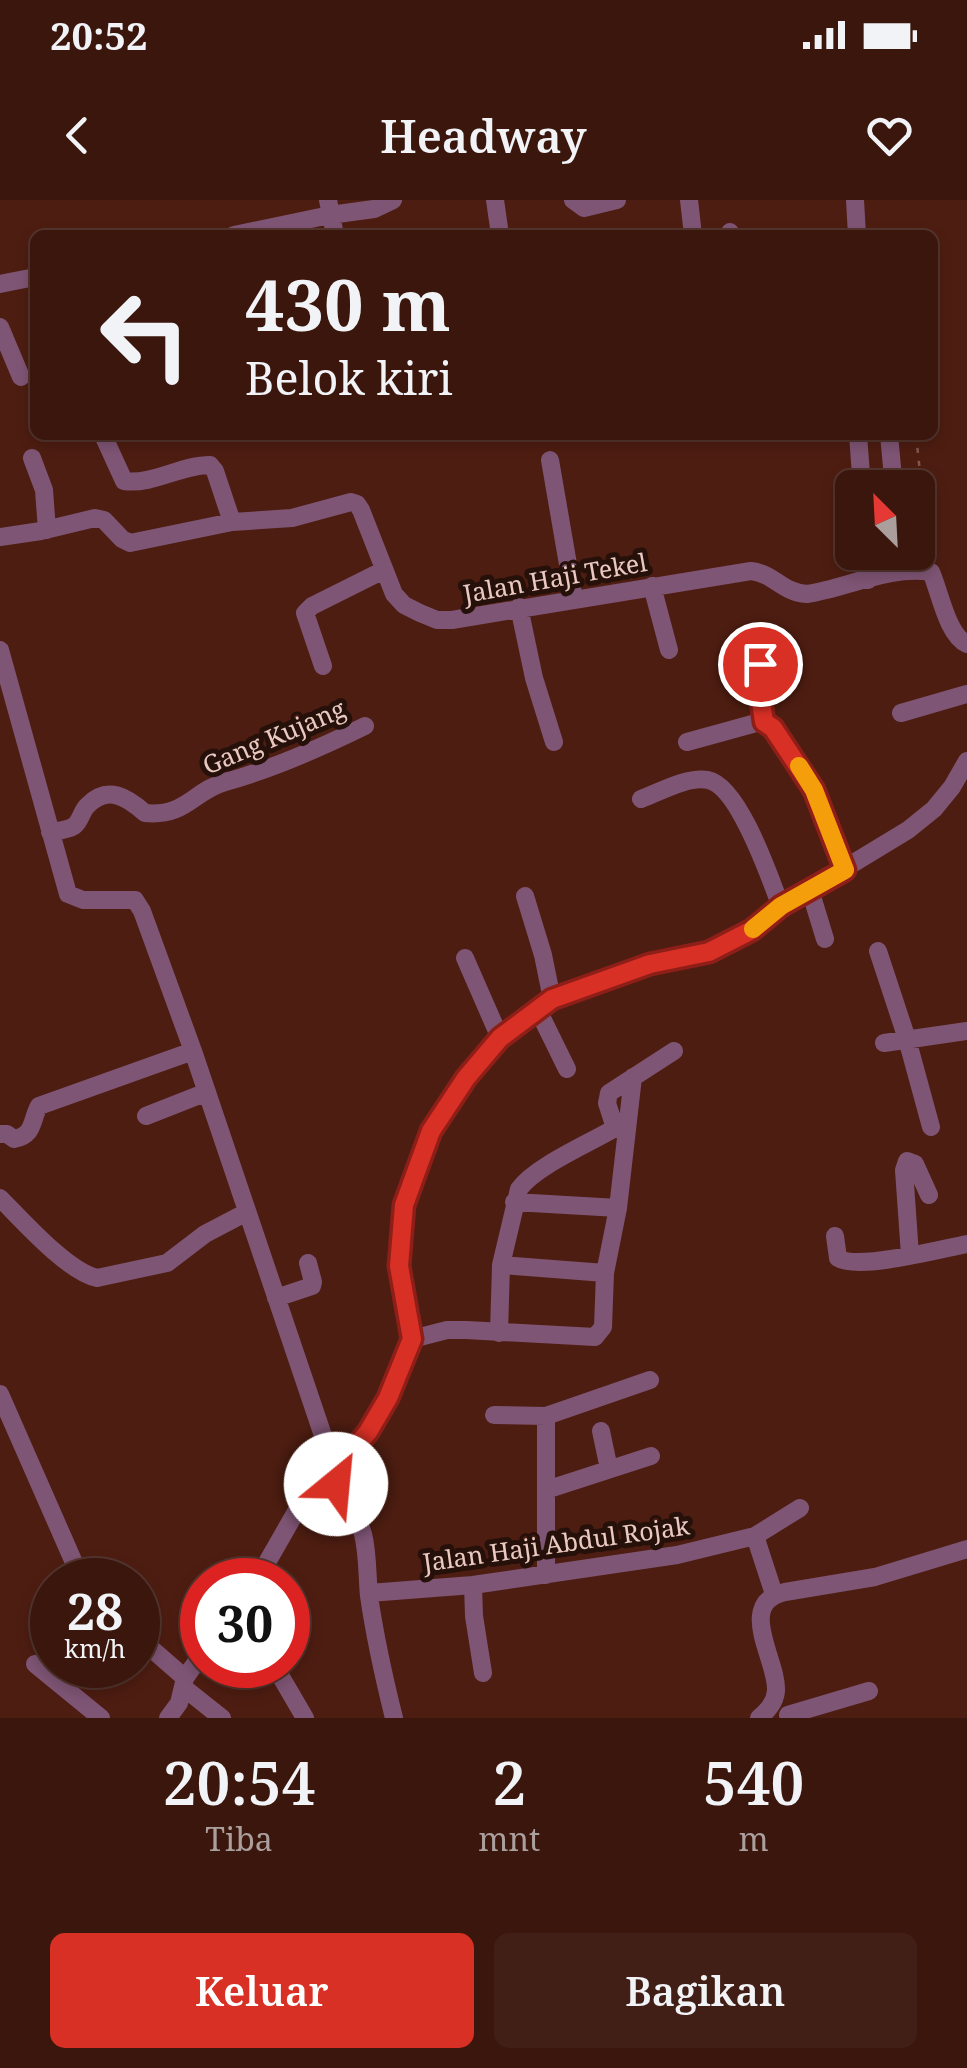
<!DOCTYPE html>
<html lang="id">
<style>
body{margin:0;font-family:"Noto Serif",serif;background:#411f16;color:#f1f3f6;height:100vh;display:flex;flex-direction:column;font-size:38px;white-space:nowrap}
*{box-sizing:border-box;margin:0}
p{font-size:32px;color:#ab9f9d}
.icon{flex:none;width:55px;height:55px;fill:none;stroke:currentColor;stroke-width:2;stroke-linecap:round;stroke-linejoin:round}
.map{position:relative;height:1518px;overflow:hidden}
.details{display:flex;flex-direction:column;background:#3a160d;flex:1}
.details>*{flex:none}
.banner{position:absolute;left:30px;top:30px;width:908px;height:210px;border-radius:15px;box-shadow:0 5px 15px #0003,0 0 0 2px #54352e;background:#3a160d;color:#f1f3f6;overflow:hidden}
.needle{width:65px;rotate:336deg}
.fabs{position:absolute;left:835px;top:270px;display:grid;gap:20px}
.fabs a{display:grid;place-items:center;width:100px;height:100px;border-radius:15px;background:#3a160d;box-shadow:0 5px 15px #0003,0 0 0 2px #54352e;font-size:50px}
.speed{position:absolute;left:30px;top:1358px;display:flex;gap:20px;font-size:50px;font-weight:700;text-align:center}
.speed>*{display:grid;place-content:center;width:130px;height:130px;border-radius:50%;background:#3a160d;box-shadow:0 5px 15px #0003,0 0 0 2px #54352e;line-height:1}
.speed small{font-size:25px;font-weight:400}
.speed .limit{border:15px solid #d22;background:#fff;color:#111}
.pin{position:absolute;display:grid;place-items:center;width:85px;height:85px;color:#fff;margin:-42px;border:5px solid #fff;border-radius:50%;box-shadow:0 2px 10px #0007}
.me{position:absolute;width:110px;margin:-55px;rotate:28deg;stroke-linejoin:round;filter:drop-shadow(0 0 8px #0008)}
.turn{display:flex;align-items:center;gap:35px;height:210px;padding:0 50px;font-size:45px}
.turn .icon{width:130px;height:130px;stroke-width:2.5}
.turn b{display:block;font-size:70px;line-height:85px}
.eta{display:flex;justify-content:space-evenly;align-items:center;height:170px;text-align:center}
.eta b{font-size:60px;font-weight:600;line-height:70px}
.cta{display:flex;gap:20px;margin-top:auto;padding:20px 50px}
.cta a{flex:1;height:115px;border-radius:15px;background:#d93025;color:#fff;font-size:40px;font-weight:600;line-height:115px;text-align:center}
.cta a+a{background:#411f16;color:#f1f3f6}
.status{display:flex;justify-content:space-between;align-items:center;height:70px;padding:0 50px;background:#3a160d;direction:ltr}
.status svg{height:28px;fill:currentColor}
header{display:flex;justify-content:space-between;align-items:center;height:130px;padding:0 50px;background:#3a160d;font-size:45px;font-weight:600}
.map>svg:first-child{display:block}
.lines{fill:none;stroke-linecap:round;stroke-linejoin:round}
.path{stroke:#84594e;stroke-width:2.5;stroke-dasharray:5 8;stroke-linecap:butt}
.minor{stroke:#7f5575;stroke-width:18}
.route-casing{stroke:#8d1f18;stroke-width:25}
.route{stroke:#d93025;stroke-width:18}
.slow{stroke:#f59e0b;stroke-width:18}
.labels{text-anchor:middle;stroke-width:10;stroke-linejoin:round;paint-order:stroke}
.street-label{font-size:25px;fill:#e9c9c0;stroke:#26100a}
</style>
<div class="status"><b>20:52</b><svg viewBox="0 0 49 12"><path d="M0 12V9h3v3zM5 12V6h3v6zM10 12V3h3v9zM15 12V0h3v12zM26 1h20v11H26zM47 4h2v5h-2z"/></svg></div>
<header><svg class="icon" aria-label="back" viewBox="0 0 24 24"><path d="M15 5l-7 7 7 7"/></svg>Headway<svg class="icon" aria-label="heart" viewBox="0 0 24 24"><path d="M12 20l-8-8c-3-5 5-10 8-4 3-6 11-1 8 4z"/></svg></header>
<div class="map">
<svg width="967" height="1518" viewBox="0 0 967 1518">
<rect width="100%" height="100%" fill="#4e1d11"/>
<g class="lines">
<path class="path" d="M916,235L929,356"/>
<path class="minor" d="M328,0L335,35
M495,0L500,35
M573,0L584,8L617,0
M689,0L693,35
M855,0L857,35
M234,35L330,15L374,9L393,0
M729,35L730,32
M0,84L35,77
M0,127L21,177
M103,235L124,281C153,285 181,265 210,265L215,271L232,322
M858,235L862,288
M889,235L894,288
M32,258L44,290L47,330
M550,260L574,399
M0,337L41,331L95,318L104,320L122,339L130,343L232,322L292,318L351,302L357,304L361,310L394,394L404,405L420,413L437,420H452L751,371C775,374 781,392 807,394C847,388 890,365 931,372C940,392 947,435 967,444
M866,352L868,380
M652,386L669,450
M519,407L534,478L554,542
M0,450L68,694L83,700H135L142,711L193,851L335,1271C338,1296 356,1310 363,1334C368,1354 367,1375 369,1396C375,1437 384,1478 394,1518
M323,466L305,413L312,406L384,370
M901,513L967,494
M764,522L756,468L759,463L788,452
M687,542L756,523L764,522L770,525L814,591L845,670
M641,599C660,592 687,576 708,580C739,586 770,678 781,707
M50,632C57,631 68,630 74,626C81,621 81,611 88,605C108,585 127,597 145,613C186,617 193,591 225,582C273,569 320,548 365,526
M810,690L825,739
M525,696L543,755L552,799
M878,751L907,839L931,927
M465,758L500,838
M538,810L567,869
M884,843L967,831
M146,916L207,892
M0,934H7L14,939C35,935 31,920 39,906L193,851
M0,998C22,1020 68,1072 97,1078L167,1063L205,1034L247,1012
M514,1002L618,1008
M835,1036L838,1058C858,1071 941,1049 967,1044
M910,1055L904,970L907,961L915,964L929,995
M501,1065L605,1073
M276,1098L312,1086L313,1082L308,1063
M499,1133L501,1065L519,989C536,966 588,944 615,928L607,903L609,893L674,851
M412,1139L447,1130H466L595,1137L603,1127L605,1073L618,1008L633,877
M0,1194L79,1374L83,1380
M494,1215L546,1216L650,1180
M546,1216V1375
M601,1231L609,1269
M546,1290L651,1256
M755,1336L774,1394
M257,1380L297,1310L322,1280L335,1271L367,1232L388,1197L412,1139L399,1066L404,1005L431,931L467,878L500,838L552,799L650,764L709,752L752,730L781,707L908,630L934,609L952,587L967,561
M473,1385L474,1416L483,1473
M369,1393L473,1385L677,1355L755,1336L800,1308
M138,1437L185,1478
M35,1464L101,1518
M274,1465L305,1518
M183,1487L222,1518
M788,1515L869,1491
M168,1518L179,1503L185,1478L202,1454
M759,1518C767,1511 775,1503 776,1491C778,1460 735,1404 785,1392L875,1377L967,1349"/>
</g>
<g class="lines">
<g class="route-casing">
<path id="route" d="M336,1284L335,1271L368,1232L388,1198L412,1139L399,1066L404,1005L431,931L466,878L500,838L552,799L650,764L709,752L752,730L781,706L845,670L814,590L773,528L764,522L756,468L760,464"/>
</g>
<use href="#route" class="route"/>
<path class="slow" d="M753,729L781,706L845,670L814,590L799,566"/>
</g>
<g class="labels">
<g class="street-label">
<text transform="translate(555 378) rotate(-10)" y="9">Jalan Haji Tekel</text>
<text transform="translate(274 537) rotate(-23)" y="9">Gang Kujang</text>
<text transform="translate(556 1344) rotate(-8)" y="9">Jalan Haji Abdul Rojak</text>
</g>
</g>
</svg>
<div class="fabs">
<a><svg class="needle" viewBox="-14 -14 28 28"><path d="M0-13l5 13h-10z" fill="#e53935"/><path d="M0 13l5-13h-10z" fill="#ab9f9d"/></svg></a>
</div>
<div class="speed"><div>28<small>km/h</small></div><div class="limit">30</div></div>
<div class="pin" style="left:760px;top:464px;background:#d93025"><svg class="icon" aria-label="arrive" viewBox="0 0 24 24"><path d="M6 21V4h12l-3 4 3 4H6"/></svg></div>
<svg class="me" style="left:336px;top:1284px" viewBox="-20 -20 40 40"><circle r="19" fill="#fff"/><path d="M0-13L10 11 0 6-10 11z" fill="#d93025"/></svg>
<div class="banner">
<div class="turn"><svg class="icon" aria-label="left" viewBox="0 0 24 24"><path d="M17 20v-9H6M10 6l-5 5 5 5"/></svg><div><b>430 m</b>Belok kiri</div></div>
</div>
</div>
<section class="details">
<div class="eta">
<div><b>20:54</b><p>Tiba</p></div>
<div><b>2</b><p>mnt</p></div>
<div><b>540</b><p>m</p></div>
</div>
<div class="cta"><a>Keluar</a><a>Bagikan</a></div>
</section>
